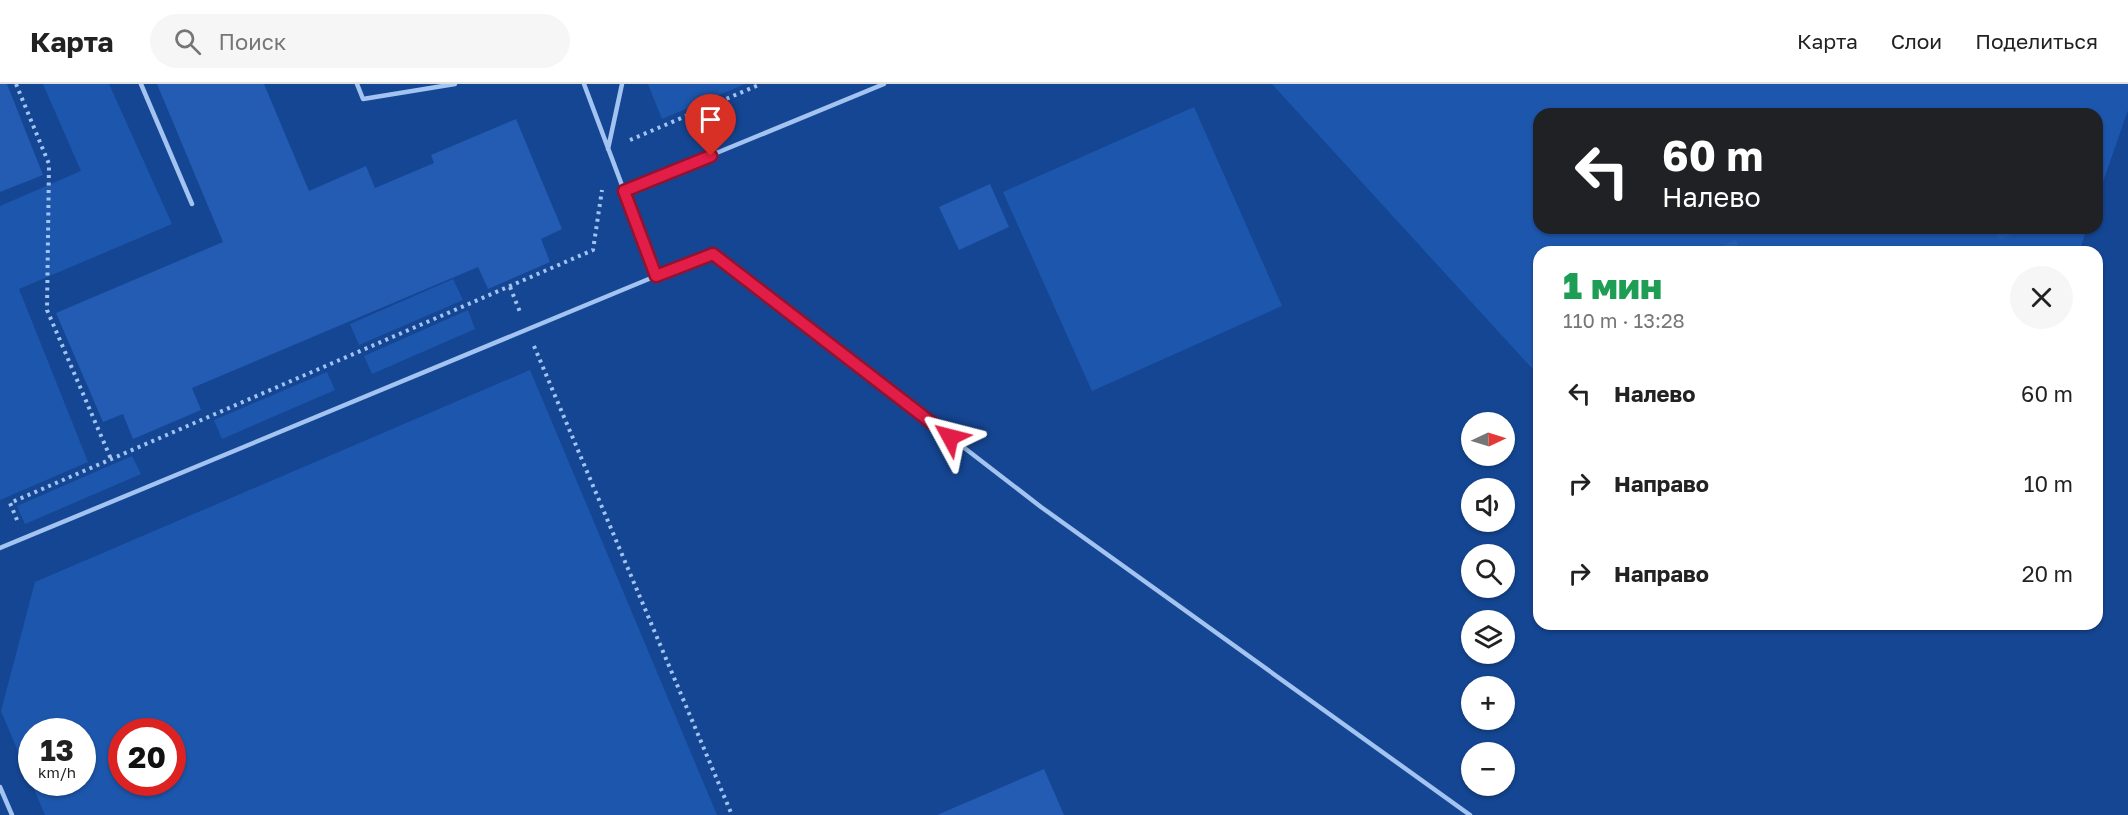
<!DOCTYPE html>
<html lang="ru">
<meta charset="utf-8">
<style>
body{margin:0;font-family:"Golos Text",sans-serif;background:#f6f6f6;color:#222;height:100vh;display:flex;flex-direction:column;font-size:22px;white-space:nowrap}
*{box-sizing:border-box;margin:0}
p{font-size:20px;color:#767676}
.icon{flex:none;width:33px;height:33px;fill:none;stroke:currentColor;stroke-width:2;stroke-linecap:round;stroke-linejoin:round}
.map{position:relative;flex:1;overflow:hidden}
.drawer{position:absolute;left:1533px;top:162px;width:570px;height:384px;display:flex;flex-direction:column;background:#fff;border-radius:18px;box-shadow:0 2px 4px #0004}
.drawer>*{flex:none}
.top-card{position:absolute;left:1533px;top:24px;width:570px;height:126px;border-radius:18px;box-shadow:0 2px 4px #0004;background:#202124;color:#fff;overflow:hidden}
.needle{width:39px;rotate:86deg}
.controls{position:absolute;left:1461px;top:328px;display:grid;gap:12px}
.controls a{display:grid;place-items:center;width:54px;height:54px;border-radius:50%;background:#fff;box-shadow:0 2px 4px #0004;font-size:30px}
.speed{position:absolute;left:18px;top:634px;display:flex;gap:12px;font-size:30px;font-weight:700;text-align:center}
.speed>*{display:grid;place-content:center;width:78px;height:78px;border-radius:50%;background:#fff;box-shadow:0 2px 4px #0004;line-height:1}
.speed small{font-size:15px;font-weight:400}
.speed .limit{border:9px solid #d22;background:#fff;color:#111}
.pin{position:absolute;display:grid;place-items:center;width:51px;height:51px;color:#fff;margin:-62px -26px;border-radius:50% 50% 50% 0;rotate:-45deg;box-shadow:0 0 6px #0007}
.pin .icon{rotate:45deg}
.me{position:absolute;width:66px;margin:-33px;rotate:308deg;stroke-linejoin:round;filter:drop-shadow(0 0 4px #0008)}
.turn{display:flex;align-items:center;gap:21px;height:126px;padding:0 30px;font-size:27px}
.turn .icon{width:78px;height:78px;stroke-width:2.5}
.turn b{display:block;font-size:42px;line-height:51px}
.round{display:grid;place-items:center;flex:none;width:63px;height:63px;border-radius:32px;background:#f6f6f6}
.head{display:flex;align-items:center;justify-content:space-between;height:102px;padding:0 30px}
h1{font-size:36px;font-weight:800;line-height:45px;color:#1e9e55}
ul{padding:0;list-style:none}
li{display:flex;align-items:center;gap:18px;height:90px;padding:0 30px}
li div{flex:1}
li b{display:block;font-size:22px}
li em{font-style:normal}
header{display:flex;align-items:center;gap:36px;box-sizing:border-box;height:84px;padding:0 30px;background:#fff;border-bottom:2px solid #e0e0e0}
header strong{font-size:28px}
nav{display:flex;gap:33px;margin-inline-start:auto;font-size:21px}
.search{width:420px;height:54px;background:#f6f6f6;display:flex;align-items:center;gap:15px;box-sizing:border-box;padding:0 21px;border-radius:33px;color:#767676;font-size:22px}
.map>svg:first-child{display:block}
.green{fill:#1d57ad;fill-rule:evenodd}
.building{fill:#235cb2}
.lines{fill:none;stroke-linecap:round;stroke-linejoin:round}
.path{stroke:#a3c3f1;stroke-width:4;stroke-dasharray:3 4.5;stroke-linecap:butt}
.lane{stroke:#a3c3f1;stroke-width:4.5}
.route-casing{stroke:#92132f;stroke-width:15}
.route{stroke:#e11d48;stroke-width:10}
</style>
<header>
<strong>Карта</strong>
<div class="search"><svg class="icon" aria-label="search" viewBox="0 0 24 24"><circle cx="10" cy="10" r="6"/><path d="M15 15l6 6"/></svg>Поиск</div>
<nav><a>Карта</a><a>Слои</a><a>Поделиться</a></nav>
</header>
<div class="map">
<svg width="2128" height="731" viewBox="0 0 2128 731">
<rect width="100%" height="100%" fill="#154693"/>
<path class="green" d="M43,0H109L172,140L19,205L88,378L0,416V122L81,87Z
M648,0H745L662,35Z
M1272,0H2128V26L2097,115V30H1539V144H2087L2079,168H1539V292Z
M1194,23L1282,222L1092,307L1003,108Z
M453,195L463,216L359,261L350,240Z
M468,226L475,245L372,290L364,272Z
M530,286L717,731H45L1,627L35,498ZM32,648H82V699H32ZM122,648H172V699H122Z
M327,288L335,306L222,355L214,336Z
M132,372L141,390L25,440L17,422Z"/>
<path class="building" d="M0,0H7L43,91L0,108Z
M157,0H264L309,107L366,82L375,104L434,79L431,71L516,35L562,145L541,155L550,178L488,205L478,183L192,304L201,326L133,355L123,330L103,338L56,229L223,158Z
M990,100L1009,143L959,166L939,123Z
M1994,144H2029L1999,156Z
M1736,156L1741,168H1708Z
M1044,685L1064,731H937Z"/>
<g class="lines">
<path class="path" d="M16,0L49,80L47,226L111,375
M630,56L761,0
M510,203L520,228
M534,262L732,731
M17,436L10,419L593,166L602,106"/>
<path class="lane" d="M141,0L192,120
M357,0L363,15L455,0
M608,65L622,0
M624,107L884,0
M656,192L713,170L1041,423L1470,731
M0,464L656,192L584,0
M0,703L12,731"/>
</g>
<g class="lines">
<g class="route-casing">
<path id="route" d="M711,72L624,107L656,192L713,170L950,353"/>
</g>
<use href="#route" class="route"/>
</g>
</svg>
<div class="controls">
<a><svg class="needle" viewBox="-14 -14 28 28"><path d="M0-13l5 13h-10z" fill="#e53935"/><path d="M0 13l5-13h-10z" fill="#767676"/></svg></a>
<a><svg class="icon" aria-label="sound" viewBox="0 0 24 24"><path d="M4 9h4l5-4v14l-5-4H4zM17 9q2 3 0 6"/></svg></a>
<a><svg class="icon" aria-label="search" viewBox="0 0 24 24"><circle cx="10" cy="10" r="6"/><path d="M15 15l6 6"/></svg></a>
<a><svg class="icon" aria-label="layers" viewBox="0 0 24 24"><path d="M12 4l9 5-9 5-9-5zM3 14l9 5 9-5"/></svg></a>
<a>+</a>
<a>−</a>
</div>
<div class="speed"><div>13<small>km/h</small></div><div class="limit">20</div></div>
<div class="pin" style="left:711px;top:72px;background:#d93025"><svg class="icon" aria-label="arrive" viewBox="0 0 24 24"><path d="M6 21V4h12l-3 4 3 4H6"/></svg></div>
<svg class="me" style="left:950px;top:353px" viewBox="-20 -20 40 40"><path d="M0-17L14 15 0 8-14 15z" fill="#e11d48" stroke="#fff" stroke-width="4"/></svg>
<div class="top-card">
<div class="turn"><svg class="icon" aria-label="left" viewBox="0 0 24 24"><path d="M17 20v-9H6M10 6l-5 5 5 5"/></svg><div><b>60 m</b>Налево</div></div>
</div>
<section class="drawer">
<div class="head"><div><h1>1 мин</h1><p>110 m · 13:28</p></div><a class="round"><svg class="icon" aria-label="close" viewBox="0 0 24 24"><path d="M6 6l12 12M18 6L6 18"/></svg></a></div>
<ul>
<li><svg class="icon" aria-label="left" viewBox="0 0 24 24"><path d="M17 20v-9H6M10 6l-5 5 5 5"/></svg><div><b>Налево</b></div><em>60 m</em></li>
<li><svg class="icon" aria-label="right" viewBox="0 0 24 24"><path d="M7 20v-9h11M14 6l5 5-5 5"/></svg><div><b>Направо</b></div><em>10 m</em></li>
<li><svg class="icon" aria-label="right" viewBox="0 0 24 24"><path d="M7 20v-9h11M14 6l5 5-5 5"/></svg><div><b>Направо</b></div><em>20 m</em></li>
</ul>
</section>
</div>
